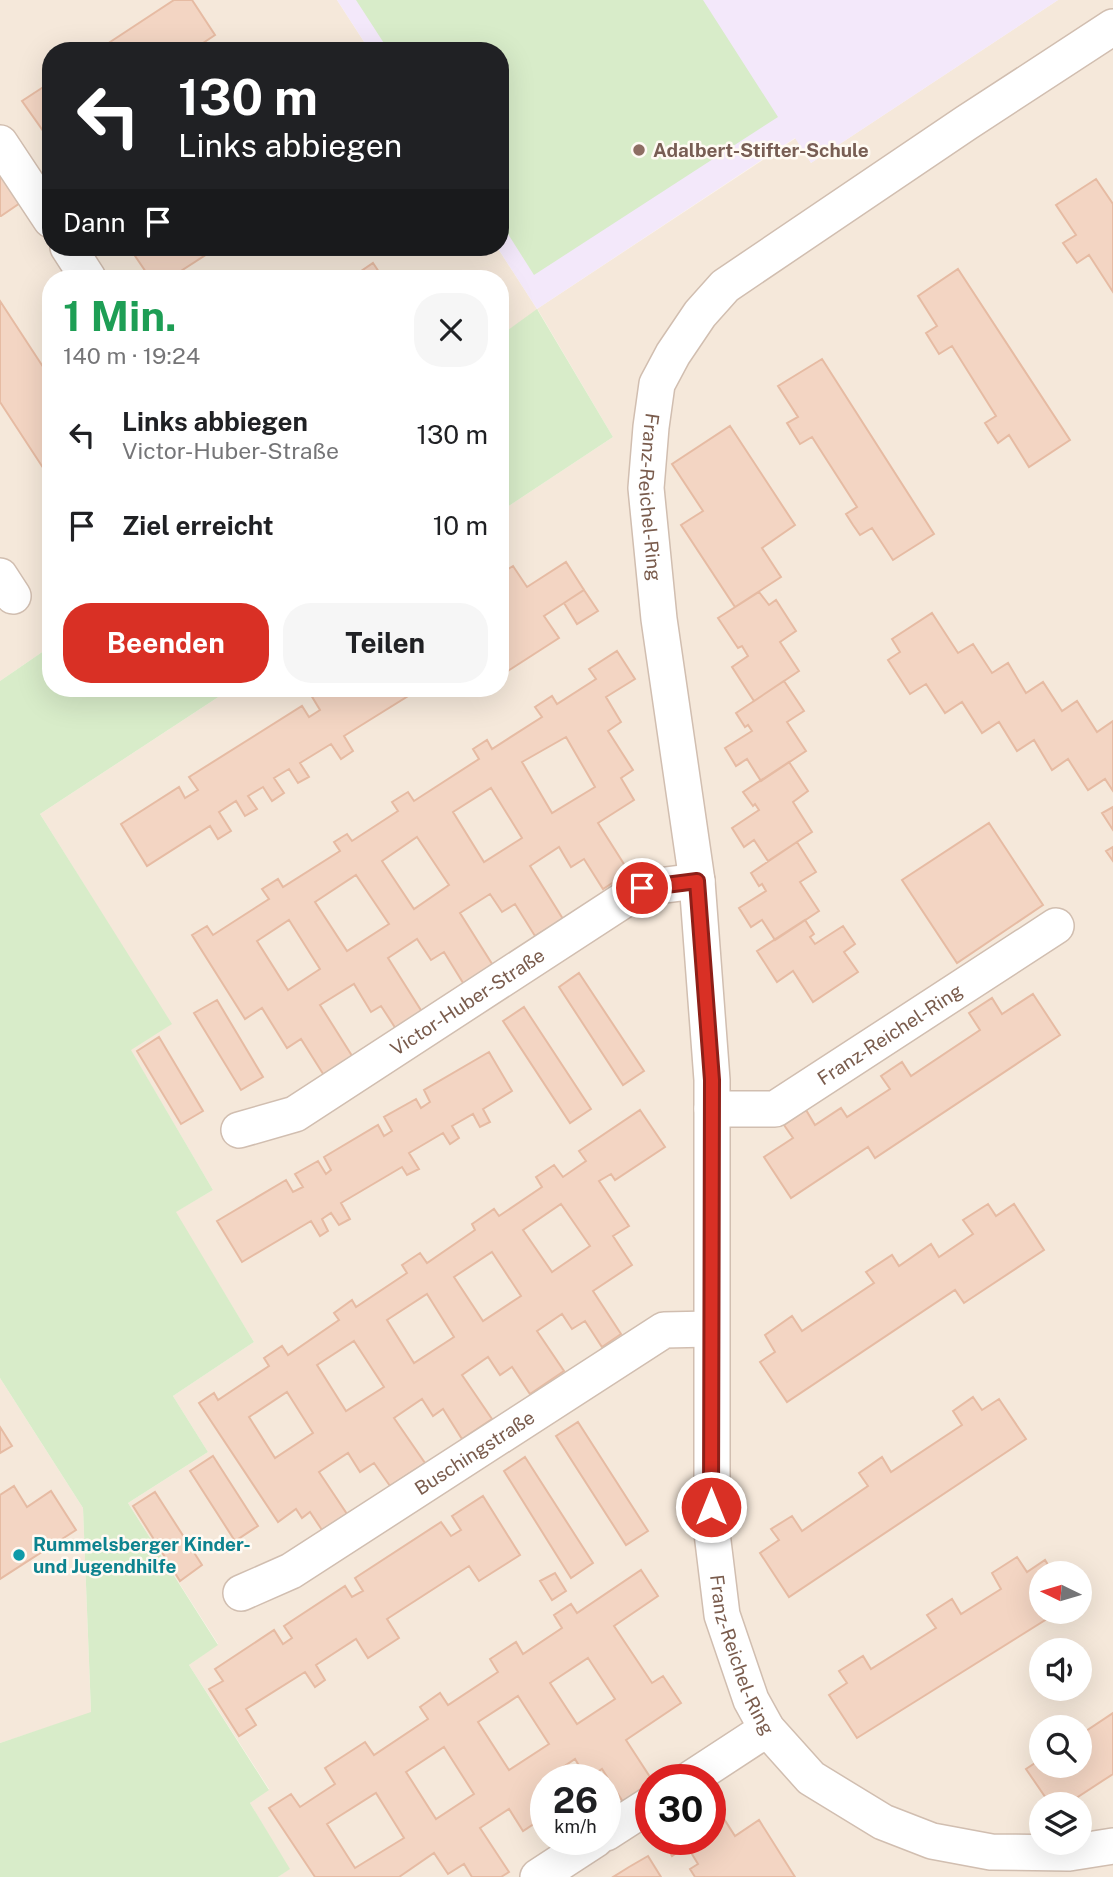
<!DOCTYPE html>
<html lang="de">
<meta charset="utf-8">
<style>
body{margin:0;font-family:"Public Sans",sans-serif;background:#f6f6f6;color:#202124;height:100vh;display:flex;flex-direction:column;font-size:26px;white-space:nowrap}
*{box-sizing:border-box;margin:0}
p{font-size:23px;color:#757577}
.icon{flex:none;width:38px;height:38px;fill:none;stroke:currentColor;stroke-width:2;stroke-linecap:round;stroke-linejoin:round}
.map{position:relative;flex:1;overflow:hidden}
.panel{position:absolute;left:42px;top:270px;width:467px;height:427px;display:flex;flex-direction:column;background:#fff;border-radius:28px;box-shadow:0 7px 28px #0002}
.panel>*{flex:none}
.banner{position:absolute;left:42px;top:42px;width:467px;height:214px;border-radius:28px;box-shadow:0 7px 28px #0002;background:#202124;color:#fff;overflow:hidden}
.needle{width:46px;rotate:275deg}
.controls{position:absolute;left:1029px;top:1561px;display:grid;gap:14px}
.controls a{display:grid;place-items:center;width:63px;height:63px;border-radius:50%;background:#fff;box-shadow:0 7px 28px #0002;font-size:35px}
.speed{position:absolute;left:530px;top:1764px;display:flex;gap:14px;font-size:35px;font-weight:700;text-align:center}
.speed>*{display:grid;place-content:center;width:91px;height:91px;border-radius:50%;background:#fff;box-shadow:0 7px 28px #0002;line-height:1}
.speed small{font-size:18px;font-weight:400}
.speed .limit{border:10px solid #d22;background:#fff;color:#111}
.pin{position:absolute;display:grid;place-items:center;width:60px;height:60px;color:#fff;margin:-30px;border:4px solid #fff;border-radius:50%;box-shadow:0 2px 7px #0007}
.me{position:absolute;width:77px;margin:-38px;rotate:0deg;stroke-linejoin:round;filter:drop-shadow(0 0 5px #0008)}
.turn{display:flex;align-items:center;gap:24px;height:147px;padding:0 21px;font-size:32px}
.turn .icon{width:91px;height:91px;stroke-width:2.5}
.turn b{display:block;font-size:49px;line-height:60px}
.then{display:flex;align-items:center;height:66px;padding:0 21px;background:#0003;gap:14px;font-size:26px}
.round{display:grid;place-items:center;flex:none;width:74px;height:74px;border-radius:28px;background:#f6f6f6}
.headline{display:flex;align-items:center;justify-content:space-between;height:119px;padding:0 21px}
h1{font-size:42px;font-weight:700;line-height:52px;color:#1e9e55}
.cta{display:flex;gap:14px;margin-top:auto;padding:14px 21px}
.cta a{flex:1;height:80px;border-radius:28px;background:#d93025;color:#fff;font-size:28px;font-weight:700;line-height:80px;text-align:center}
.cta a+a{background:#f6f6f6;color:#202124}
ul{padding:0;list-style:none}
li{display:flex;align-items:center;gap:21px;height:91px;padding:0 21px}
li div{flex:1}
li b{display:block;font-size:26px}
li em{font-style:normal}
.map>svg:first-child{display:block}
.residential{fill:#f5e8da;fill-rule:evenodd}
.education{fill:#f3e8fa}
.green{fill:#d8ecc9}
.building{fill:#f3d5c3;stroke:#e6bba3;stroke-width:2;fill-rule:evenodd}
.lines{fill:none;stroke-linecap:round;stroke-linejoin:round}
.minor-casing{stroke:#d1beb0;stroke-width:38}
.minor{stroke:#fff;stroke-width:35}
.route-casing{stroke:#8d1f18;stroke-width:18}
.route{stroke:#d93025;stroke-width:12}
.education-dot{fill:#8d6e63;stroke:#fffaf3;stroke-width:2.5}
.culture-dot{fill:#0f9aa8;stroke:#fffaf3;stroke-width:2.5}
.labels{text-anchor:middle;stroke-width:5;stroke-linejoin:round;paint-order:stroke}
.education-label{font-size:19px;font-weight:bold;fill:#785e54;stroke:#fffaf3;text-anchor:start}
.street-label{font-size:19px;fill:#7a5c4d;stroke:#fffaf3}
.culture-label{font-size:19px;font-weight:bold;fill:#0d838f;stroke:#fffaf3;text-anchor:start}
</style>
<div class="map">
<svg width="1113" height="1877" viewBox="0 0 1113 1877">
<rect width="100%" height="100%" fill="#fdf6ec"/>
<path class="residential" d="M0,0H337L370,51H51V247H497L537,309L796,138L811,163L1058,0H1113V1877H278L289,1869L250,1803L269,1789L189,1665L218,1644L128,1503L208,1452L173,1396L254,1342L175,1212L213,1190L130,1049L171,1024L40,814L232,688H500L501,511L613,437L538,310L501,335L500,278H51V646L0,681ZM1041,1573H1080V1612H1041ZM1041,1650H1080V1689H1041ZM1041,1727H1080V1766H1041ZM546,1780H606V1839H546ZM651,1780H710V1839H651ZM1041,1804H1080V1843H1041Z
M0,1378L83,1508L91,1713L0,1743Z"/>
<path class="education" d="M337,0H1058L811,163L795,138L537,309L497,247H500V51H370Z"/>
<path class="green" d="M356,0H703L778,117L534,275L501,223L500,51H389Z
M537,309L613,437L501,511V335Z
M51,646V688H232L40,814L172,1024L131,1050L213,1190L176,1212L254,1342L173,1396L208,1452L128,1503L218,1645L189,1665L269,1790L250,1803L290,1869L278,1877H0V1743L91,1712L83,1508L0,1378V681Z"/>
<path class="building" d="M174,0H192L215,35L191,51H107L104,46Z
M51,82V142L22,101Z
M0,168L23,201L1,216H0Z
M1096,179L1113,204V292L1089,255L1077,263L1063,243L1076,235L1056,205Z
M129,247H218L170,278H150Z
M373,263L383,278H351Z
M958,269L1070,440L1029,467L1009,435L998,443L992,434L985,423L996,416L952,346L939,354L926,333L937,326L918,296Z
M0,301L51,379V480L0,402Z
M822,359L934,534L893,560L872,528L860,535L853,525L846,514L857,507L812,437L800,444L787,423L798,417L778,386Z
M730,426L795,525L762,548L781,577L735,607L681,525L703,511L672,464Z
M566,562L584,590L544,616L559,638L500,676V574L513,566L527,587Z
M584,590L598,611L577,624L564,603Z
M759,592L769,605L776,600L796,631L780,642L799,671L754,701L732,667L748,656L742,646L738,648L718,618Z
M932,613L958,653L973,644L992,673L1008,663L1026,693L1043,682L1062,711L1077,701L1097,732L1113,721V791L1105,779L1088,790L1068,759L1052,770L1034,740L1017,751L999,722L982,733L962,702L945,713L926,684L910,694L888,660L900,652L892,639Z
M617,651L635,679L606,697L621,722L608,731L633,770L621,778L634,800L598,823L629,872L603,889L584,859L571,867L559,847L530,866L563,919L535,936L515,904L502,912L490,894L460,913L494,967L465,986L444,952L431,960L417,939L388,958L424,1015L398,1032L381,1006L371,1012L354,984L320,1005L354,1059L325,1077L301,1039L287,1048L262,1008L245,1019L192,935L207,926L213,935L269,899L262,889L278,879L283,887L340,851L334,842L347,834L352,841L398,811L392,802L408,792L414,801L479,759L473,749L487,740L492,749L542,717L535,707L552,696L557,704L596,679L589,669ZM566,737L595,787L552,813L522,762ZM491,788L522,838L484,862L453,812ZM417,837L449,885L414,909L382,861ZM356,875L389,924L347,951L315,902ZM289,920L320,969L288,990L257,941Z
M784,681L804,711L787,722L806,751L761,781L747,759L736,766L725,748L752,731L748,725L745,727L736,713Z
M323,688H421L344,736L353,751L341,759L331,744L300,763L309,777L298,783L289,769L274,778L284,793L272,801L263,787L248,796L257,809L245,816L236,801L219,812L231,831L218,839L210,826L147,866L121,824L179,787L185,798L198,790L189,777L302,706L309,717L320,710L311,695Z
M789,762L808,791L793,802L812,832L768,861L754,840L744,847L732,828L759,810L755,804L753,806L743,792Z
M1113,807V830L1102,813Z
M989,823L1043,905L957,963L902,880Z
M797,842L816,872L800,882L819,911L775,940L762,920L751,927L739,908L766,891L762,884L759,886L751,873Z
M1113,847V861L1106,851Z
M805,920L814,934L810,937L815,944L843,926L855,944L844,952L858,972L813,1002L793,971L777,982L757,951Z
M579,973L644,1071L623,1085L559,987Z
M1033,994L1060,1035L875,1158L868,1147L791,1198L764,1157L793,1138L784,1125L806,1110L815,1125L841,1108L847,1117L890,1089L881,1076L902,1062L911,1076L980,1030L969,1013L992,998L1002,1014Z
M217,1000L263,1077L241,1090L194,1013Z
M524,1007L591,1109L570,1123L503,1021Z
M159,1037L203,1111L181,1124L137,1051Z
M489,1052L512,1091L483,1109L490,1122L480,1127L473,1114L452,1126L459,1138L450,1144L443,1133L409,1153L419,1169L407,1175L402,1167L341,1203L350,1219L339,1225L331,1213L322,1219L328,1231L320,1236L311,1221L242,1262L217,1221L286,1180L293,1192L303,1187L295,1174L318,1161L326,1174L331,1170L324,1157L378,1125L384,1136L392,1131L384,1117L416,1099L421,1108L430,1102L424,1090Z
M640,1110L665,1147L615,1180L611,1174L599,1181L629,1226L613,1236L632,1265L593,1291L621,1334L602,1347L585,1321L572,1329L562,1314L537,1331L564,1371L530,1394L512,1367L500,1375L488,1357L462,1375L492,1419L462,1439L443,1409L433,1416L422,1399L394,1418L425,1463L390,1486L374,1463L360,1472L348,1453L319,1472L347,1514L322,1530L310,1512L302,1518L296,1509L278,1522L199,1403L214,1393L218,1400L269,1366L264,1358L282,1346L288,1355L339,1320L334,1313L352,1300L356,1307L407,1273L402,1265L420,1253L427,1263L475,1230L472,1224L494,1209L499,1216L542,1187L536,1177L554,1165L563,1177L586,1161L579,1151ZM561,1204L590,1246L552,1272L523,1230ZM492,1252L521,1296L483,1321L454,1277ZM427,1294L454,1337L414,1363L387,1320ZM354,1341L384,1387L346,1411L317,1365ZM287,1392L313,1433L275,1458L249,1417Z
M988,1204L996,1216L1014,1204L1044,1250L964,1303L955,1290L787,1402L760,1362L775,1352L765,1335L792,1316L802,1331L874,1283L866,1272L892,1255L899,1266L931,1244L939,1257L973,1234L963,1220Z
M973,1397L982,1410L999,1399L1026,1439L789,1597L760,1553L779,1540L771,1529L792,1516L802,1531L868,1486L859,1473L882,1457L891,1472L962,1425L953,1411Z
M578,1422L648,1531L626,1545L556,1436Z
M0,1427L12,1446L0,1453Z
M213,1456L258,1526L235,1541L190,1471Z
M525,1457L593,1563L571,1578L504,1471Z
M14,1486L27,1507L51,1491L76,1530L0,1579V1495Z
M155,1492L202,1565L180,1581L133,1506Z
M483,1496L520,1555L479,1581L469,1566L387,1619L399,1638L368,1658L356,1639L316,1665L325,1680L315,1687L305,1672L246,1709L256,1725L239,1736L209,1689L223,1681L215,1669L274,1630L283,1644L292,1638L284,1626L345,1586L352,1597L363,1591L355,1578L441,1522L451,1536L461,1530L452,1516Z
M1017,1557L1027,1572L1045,1560L1053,1573H1041V1612H1058L857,1738L829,1695L847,1683L839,1671L863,1656L871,1669L936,1628L927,1615L952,1599L961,1614L1001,1589L992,1573Z
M641,1570L658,1596L614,1626L652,1683L663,1676L681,1703L626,1740L652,1780L651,1788L625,1805L602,1769L587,1779L575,1759L544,1780L546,1783V1830L540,1820L523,1831L509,1809L480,1828L509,1872L501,1877H472L464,1864L448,1874L434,1853L399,1877H315L269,1808L291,1794L300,1807L335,1784L325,1768L365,1742L374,1755L428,1719L420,1707L440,1693L448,1705L498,1672L490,1659L516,1642L523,1654L562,1628L554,1615L571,1604L577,1613ZM588,1658L615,1699L577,1724L550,1683ZM518,1696L549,1744L509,1770L478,1722ZM444,1747L474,1794L436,1819L406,1772ZM376,1793L404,1838L355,1868L327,1824Z
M555,1573L566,1591L552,1600L540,1581Z
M1113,1713V1774L1067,1804H1050L1026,1769L1041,1759L1032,1746L1041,1740V1766H1080V1735Z
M710,1797L735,1836L759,1820L795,1877H695L690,1869L698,1864L687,1846L672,1856L662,1839H710Z
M648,1856L661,1877H613L629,1867Z"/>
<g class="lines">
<g class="minor-casing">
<g id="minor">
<path id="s1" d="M1113,27L966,123L725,286L700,314L673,354L657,384L651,427L646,488L659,619L697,881L712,1080V1533L722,1615L751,1700L767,1729L811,1778L883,1822L932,1841L991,1852L1069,1853L1113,1846"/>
<path d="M0,143L51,220"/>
<path d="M68,247L88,278"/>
<path d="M0,576L13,596"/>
<path id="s2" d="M712,1109H775L1056,926"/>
<path id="s3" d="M239,1130L295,1114L642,888L697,881"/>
<path id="s4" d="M241,1593L291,1571L664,1330L710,1329"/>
<path d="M689,1780L767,1729"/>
<path d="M606,1833L651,1804"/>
<path d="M538,1877L596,1839"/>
</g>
</g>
<use href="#minor" class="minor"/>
</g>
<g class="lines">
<g class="route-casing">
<path id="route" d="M642,888L697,881L712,1080L711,1507"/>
</g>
<use href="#route" class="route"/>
</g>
<circle class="education-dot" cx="639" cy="150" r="7"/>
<circle class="culture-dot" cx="19" cy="1555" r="7"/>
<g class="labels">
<g class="education-label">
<text x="653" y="157">Adalbert-Stifter-Schule</text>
</g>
<g class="street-label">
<text dy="7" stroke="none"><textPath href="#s1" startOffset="700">Franz-Reichel-Ring</textPath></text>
<text dy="7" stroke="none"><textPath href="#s3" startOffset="264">Victor-Huber-Straße</textPath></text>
<text dy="7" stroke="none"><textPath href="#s2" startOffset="200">Franz-Reichel-Ring</textPath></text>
<text dy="7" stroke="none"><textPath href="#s4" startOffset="273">Buschingstraße</textPath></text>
<text dy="7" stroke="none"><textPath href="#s1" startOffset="1866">Franz-Reichel-Ring</textPath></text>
</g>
<g class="culture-label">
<text x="33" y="1551">Rummelsberger Kinder-<tspan x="33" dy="22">und Jugendhilfe</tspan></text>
</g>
</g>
</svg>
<div class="controls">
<a><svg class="needle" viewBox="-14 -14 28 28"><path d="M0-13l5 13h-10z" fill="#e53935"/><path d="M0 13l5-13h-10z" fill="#757577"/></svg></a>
<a><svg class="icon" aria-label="sound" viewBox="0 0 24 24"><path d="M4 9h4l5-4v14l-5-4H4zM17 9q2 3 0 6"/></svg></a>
<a><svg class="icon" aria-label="search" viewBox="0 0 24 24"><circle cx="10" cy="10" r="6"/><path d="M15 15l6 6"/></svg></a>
<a><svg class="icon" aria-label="layers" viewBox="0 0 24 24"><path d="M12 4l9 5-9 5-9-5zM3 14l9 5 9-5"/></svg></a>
</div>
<div class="speed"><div>26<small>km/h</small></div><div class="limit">30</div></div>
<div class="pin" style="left:642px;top:888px;background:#d93025"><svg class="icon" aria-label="arrive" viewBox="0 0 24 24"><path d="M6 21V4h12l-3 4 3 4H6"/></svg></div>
<svg class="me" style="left:711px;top:1507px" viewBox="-20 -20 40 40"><circle r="17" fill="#d93025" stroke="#fff" stroke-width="3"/><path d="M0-11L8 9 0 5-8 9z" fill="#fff"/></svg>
<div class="banner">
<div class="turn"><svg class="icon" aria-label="left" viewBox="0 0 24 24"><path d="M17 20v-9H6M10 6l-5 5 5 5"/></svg><div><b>130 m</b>Links abbiegen</div></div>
<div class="then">Dann<svg class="icon" aria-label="arrive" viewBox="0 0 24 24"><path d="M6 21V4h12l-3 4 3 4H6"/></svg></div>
</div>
<section class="panel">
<div class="headline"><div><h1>1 Min.</h1><p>140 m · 19:24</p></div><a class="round"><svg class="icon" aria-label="close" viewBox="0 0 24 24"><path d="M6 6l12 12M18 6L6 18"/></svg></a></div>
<ul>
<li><svg class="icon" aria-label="left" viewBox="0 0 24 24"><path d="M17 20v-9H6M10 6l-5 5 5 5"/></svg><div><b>Links abbiegen</b><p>Victor-Huber-Straße</p></div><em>130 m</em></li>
<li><svg class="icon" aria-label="arrive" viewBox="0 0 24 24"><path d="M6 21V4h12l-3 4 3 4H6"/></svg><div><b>Ziel erreicht</b></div><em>10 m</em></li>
</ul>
<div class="cta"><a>Beenden</a><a>Teilen</a></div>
</section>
</div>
